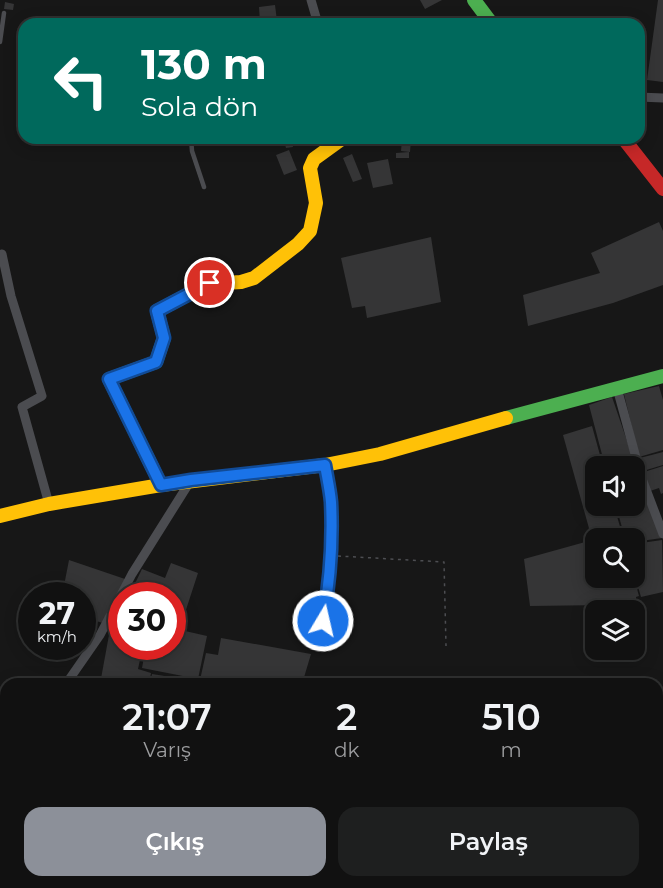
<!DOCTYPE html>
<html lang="tr">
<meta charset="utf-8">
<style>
body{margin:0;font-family:Montserrat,sans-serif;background:#1e1f1f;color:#f1f3f6;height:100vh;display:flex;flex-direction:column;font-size:22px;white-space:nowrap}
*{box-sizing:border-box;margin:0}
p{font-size:20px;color:#9c9d9f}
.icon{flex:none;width:33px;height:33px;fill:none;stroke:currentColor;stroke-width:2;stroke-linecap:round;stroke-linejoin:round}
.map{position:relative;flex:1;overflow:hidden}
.sheet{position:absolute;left:0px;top:678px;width:663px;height:210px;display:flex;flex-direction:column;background:#111;border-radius:18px 18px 0 0;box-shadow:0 3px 15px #0003,0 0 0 2px #303131}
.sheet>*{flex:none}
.banner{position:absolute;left:18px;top:18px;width:627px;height:126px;border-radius:18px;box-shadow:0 3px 15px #0003,0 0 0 2px #303131;background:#00695c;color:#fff;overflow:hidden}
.controls{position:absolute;left:585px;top:456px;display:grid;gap:12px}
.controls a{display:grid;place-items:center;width:60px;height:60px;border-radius:12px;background:#111;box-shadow:0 3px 15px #0003,0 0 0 2px #303131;font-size:30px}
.speed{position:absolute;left:18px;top:582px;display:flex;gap:12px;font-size:30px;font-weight:700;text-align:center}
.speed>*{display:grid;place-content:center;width:78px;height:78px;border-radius:50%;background:#111;box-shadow:0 3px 15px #0003,0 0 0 2px #303131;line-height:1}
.speed small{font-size:15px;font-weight:400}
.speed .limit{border:9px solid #d22;background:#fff;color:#111}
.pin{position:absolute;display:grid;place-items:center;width:51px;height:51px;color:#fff;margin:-26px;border:3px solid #fff;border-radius:50%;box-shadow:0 2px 6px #0007}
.me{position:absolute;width:66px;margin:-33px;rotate:9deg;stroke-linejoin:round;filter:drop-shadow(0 0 4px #0008)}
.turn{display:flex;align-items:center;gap:21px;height:126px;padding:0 24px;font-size:27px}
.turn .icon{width:78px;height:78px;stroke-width:2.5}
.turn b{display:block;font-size:42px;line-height:51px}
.eta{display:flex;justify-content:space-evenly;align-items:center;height:102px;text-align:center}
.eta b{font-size:36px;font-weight:600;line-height:42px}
.action{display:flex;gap:12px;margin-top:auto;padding:12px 24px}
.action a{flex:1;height:69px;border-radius:18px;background:#8c9099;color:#fff;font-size:24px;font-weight:600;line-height:69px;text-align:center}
.action a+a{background:#1e1f1f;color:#f1f3f6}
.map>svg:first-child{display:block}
.building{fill:#353536}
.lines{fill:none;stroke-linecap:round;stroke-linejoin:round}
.path{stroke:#4d4e52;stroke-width:1.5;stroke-dasharray:3 4.5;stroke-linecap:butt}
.lane{stroke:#4b4c50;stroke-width:4.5}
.street{stroke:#4b4c50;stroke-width:9}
.fast{stroke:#4caf50;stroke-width:14}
.slow{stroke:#ffc107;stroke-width:14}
.jam{stroke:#c62828;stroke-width:14}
.route-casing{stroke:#114b97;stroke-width:15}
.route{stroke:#1a73e8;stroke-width:10}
</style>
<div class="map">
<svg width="663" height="888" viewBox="0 0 663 888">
<rect width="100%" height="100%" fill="#171717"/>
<path class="building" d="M420,0H442L425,9Z
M658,0H663V82L647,80Z
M5,2L14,4L13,10L4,9Z
M275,5L277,21L260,23L259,7Z
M291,138L293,147L286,148L284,140Z
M402,139L411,140L410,152L401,151Z
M289,150L297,170L284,175L276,155Z
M409,152V158H396V153Z
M352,154L362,179L353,182L343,158Z
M388,159L393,184L373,188L367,163Z
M659,222L663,231V285L613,303L528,326L523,295L600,273L591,253Z
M431,237L441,302L367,318L365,306L352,308L341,258Z
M659,386L663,400V450L639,457L624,394Z
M612,397L639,476L634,478V466H605L589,405Z
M592,426L603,466H596V506H614L621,530L592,539L563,435Z
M663,452V465L643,471L640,458Z
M663,466V493L661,494L659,488L650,491L644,472Z
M640,479L662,538L634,542V538H625L616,506H634V480Z
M621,532L623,538H599Z
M596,539V578H634L639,596L636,597V599L605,605L530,606L524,559Z
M662,540L663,592L641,597L634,573V544Z
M69,560L125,579L103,623L82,617V596H62Z
M171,563L198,573L181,625L172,622V596H129L142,569L165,578Z
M121,618L122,646H143L138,669L151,673L149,684H100L109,635L117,637Z
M172,628L207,636L198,679L142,668L146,646H172Z
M221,638L311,654L302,684H225L200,680L206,653L218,655Z
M152,674L209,683V684H150Z"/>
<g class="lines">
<path class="path" d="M338,556L444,562L446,646
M626,882L629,888"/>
<path class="lane" d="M305,24L318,22
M0,42L4,13
M191,138L192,151L204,187"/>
<path class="street" d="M311,0L318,24
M639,97L663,98
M2,254L11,296L42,396L22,407L49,504
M617,388L641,476L663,534
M323,621C330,581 333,542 331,502C330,490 327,477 325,465
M66,684L100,635L132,574L191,480
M0,765L6,759
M229,888L231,882"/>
<path class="fast" d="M474,0L492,24
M506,418L663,376
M161,485L109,379L156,362L164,338L157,311L208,284
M0,881L5,888"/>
<path class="slow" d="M208,284L241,282L254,278L298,244L310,231L316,203L310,168L314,159L343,138
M0,516L49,504L161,485L325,465L380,454L506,418"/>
<path class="jam" d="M623,138L663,189"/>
</g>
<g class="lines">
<g class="route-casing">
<path id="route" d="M210,283L157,311L164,338L156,362L109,379L161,485L191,480L325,465C327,477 330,490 331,502C333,542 330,581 323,621"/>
</g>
<use href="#route" class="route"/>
</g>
</svg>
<div class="controls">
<a><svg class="icon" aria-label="sound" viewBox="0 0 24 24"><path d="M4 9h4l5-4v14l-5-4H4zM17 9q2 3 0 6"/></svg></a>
<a><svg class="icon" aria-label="search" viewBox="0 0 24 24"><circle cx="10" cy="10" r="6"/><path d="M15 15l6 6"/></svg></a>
<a><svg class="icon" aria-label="layers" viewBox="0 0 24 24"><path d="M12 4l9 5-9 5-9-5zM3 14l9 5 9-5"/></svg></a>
</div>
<div class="speed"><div>27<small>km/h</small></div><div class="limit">30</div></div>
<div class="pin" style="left:210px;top:283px;background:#d93025"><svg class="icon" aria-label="arrive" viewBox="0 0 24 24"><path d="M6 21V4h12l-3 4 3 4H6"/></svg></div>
<svg class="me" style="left:323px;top:621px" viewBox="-20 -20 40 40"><circle r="17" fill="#1a73e8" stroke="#fff" stroke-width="3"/><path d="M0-11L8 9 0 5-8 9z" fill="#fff"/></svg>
<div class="banner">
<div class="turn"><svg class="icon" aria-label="left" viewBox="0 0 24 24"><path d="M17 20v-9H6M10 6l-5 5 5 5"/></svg><div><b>130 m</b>Sola dön</div></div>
</div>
<section class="sheet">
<div class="eta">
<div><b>21:07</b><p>Varış</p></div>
<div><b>2</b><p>dk</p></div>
<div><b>510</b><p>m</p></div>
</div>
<div class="action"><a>Çıkış</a><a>Paylaş</a></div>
</section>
</div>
